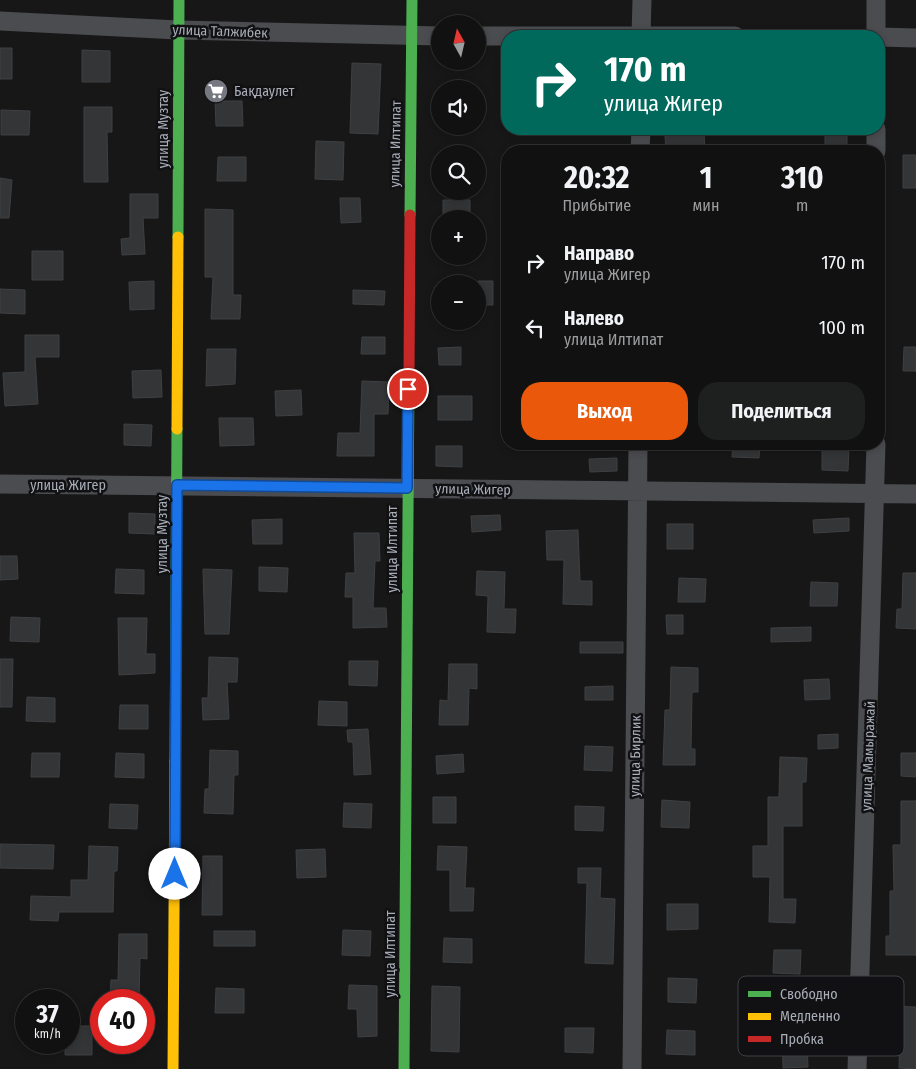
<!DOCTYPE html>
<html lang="ru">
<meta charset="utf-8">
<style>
body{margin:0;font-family:"Fira Sans Condensed",sans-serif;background:#1e1f1f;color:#f1f3f6;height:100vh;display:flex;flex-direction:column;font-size:19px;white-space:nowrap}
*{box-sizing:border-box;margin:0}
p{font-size:16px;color:#9c9d9f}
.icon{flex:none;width:28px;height:28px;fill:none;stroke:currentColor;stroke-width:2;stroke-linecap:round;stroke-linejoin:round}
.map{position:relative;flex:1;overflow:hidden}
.sheet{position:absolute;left:501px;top:145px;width:384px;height:305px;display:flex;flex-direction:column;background:#111;border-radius:20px;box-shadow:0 2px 8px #0003,0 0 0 1px #303131}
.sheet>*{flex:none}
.top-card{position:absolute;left:501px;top:30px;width:384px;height:105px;border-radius:20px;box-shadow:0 2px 8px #0003,0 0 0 1px #303131;background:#00695c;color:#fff;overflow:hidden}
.needle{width:32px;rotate:352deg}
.controls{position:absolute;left:431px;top:15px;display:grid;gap:10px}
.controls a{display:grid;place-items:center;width:55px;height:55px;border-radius:50%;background:#111;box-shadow:0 2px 8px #0003,0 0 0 1px #303131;font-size:25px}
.speed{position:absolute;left:15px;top:989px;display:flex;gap:10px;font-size:25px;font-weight:700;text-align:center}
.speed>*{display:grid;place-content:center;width:65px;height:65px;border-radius:50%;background:#111;box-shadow:0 2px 8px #0003,0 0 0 1px #303131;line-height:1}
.speed small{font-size:12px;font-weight:400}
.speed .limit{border:8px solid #d22;background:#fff;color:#111}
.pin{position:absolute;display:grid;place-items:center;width:42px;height:42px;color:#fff;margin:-21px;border:2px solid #fff;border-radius:50%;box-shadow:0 1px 5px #0007}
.me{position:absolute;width:55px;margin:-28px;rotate:0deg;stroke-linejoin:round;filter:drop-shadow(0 0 4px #0008)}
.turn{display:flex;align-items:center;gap:18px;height:105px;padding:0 20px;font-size:22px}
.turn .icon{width:65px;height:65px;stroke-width:2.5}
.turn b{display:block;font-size:35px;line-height:42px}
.eta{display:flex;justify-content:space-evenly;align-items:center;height:85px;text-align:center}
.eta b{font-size:30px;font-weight:700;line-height:35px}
.primary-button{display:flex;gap:10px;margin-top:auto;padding:10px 20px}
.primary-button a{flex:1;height:58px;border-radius:20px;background:#ea580c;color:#fff;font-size:20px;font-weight:700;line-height:58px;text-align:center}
.primary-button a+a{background:#1e1f1f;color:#f1f3f6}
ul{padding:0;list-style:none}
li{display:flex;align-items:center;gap:15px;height:65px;padding:0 20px}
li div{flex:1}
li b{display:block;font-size:19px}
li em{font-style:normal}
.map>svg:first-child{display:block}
.building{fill:#343537;stroke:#3f4043}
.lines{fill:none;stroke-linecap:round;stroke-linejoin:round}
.street{stroke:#4b4c50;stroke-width:19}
.fast{stroke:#4caf50;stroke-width:11}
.slow{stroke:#ffc107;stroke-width:11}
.jam{stroke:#c62828;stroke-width:11}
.route-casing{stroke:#114b97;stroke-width:12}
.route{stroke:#1a73e8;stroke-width:9}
.labels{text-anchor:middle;stroke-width:5;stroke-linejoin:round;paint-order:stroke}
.street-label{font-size:14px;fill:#a8adb8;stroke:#111113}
.poi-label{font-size:14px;fill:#a8adb8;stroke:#111113;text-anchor:start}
.key{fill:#111113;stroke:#3e4045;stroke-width:1}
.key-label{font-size:14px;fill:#a8adb8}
</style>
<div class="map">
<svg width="916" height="1069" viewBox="0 0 916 1069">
<rect width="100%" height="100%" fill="#171717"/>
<path class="building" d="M0,48H12V79H0Z
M82,50L110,51V82H82Z
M352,63L381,64L378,134L350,133Z
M215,101H242L243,126H216Z
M84,107H112V132H107L108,182H84Z
M1,110L30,111L29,135H1Z
M825,129H847V149H825Z
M704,133L705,151H666L665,136Z
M316,141L344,142L343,180L315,179Z
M903,155H916V188H903Z
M218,157H246V181H217Z
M0,178L12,180L9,218H0Z
M130,194H158V218H143L145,254L122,255L121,239L130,238Z
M340,198H360L361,222L341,223Z
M443,200H470V219H443Z
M205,209L233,210V295H241L240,319H211L213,277H205Z
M32,251H63V280H32Z
M154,281V309L130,310L129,282Z
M478,281H493V305H478Z
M0,289L25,290V314L0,313Z
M353,290L385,291L384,305L353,304Z
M25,335H59V357H35L38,404L5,406L3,373L25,372Z
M362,337H385V354H361Z
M461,347V365H439L438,348Z
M904,347H916V371H903Z
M207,349H236L235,384L206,386Z
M161,370L162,397L133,398L132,371Z
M362,381L389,382L388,414H374V456H337L338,433H360Z
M301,390L302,415L276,416L275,391Z
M438,396H472V420H438Z
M219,418H253L254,445L220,446Z
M124,424L152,425L151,446L124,445Z
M733,444H760L759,458L732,457Z
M436,446H462V467L436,466Z
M822,447H849L848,471L822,470Z
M617,458V471L590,472L589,459Z
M129,513L155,514V534L129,533Z
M500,515L501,530L472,532L471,516Z
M849,518V531L814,533L813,520Z
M282,519V544H253L252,520Z
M667,524H693V549H667Z
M578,530L580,581H592V605L563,604L564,560H547L546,531Z
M354,533H379L380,561H375L373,608H386L387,627L353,628V597H345L346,573H355Z
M0,556H17L18,579L0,580Z
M259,567L288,568L287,592L259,591Z
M116,569L144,570V594L115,593Z
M203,569L232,570L229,634H205Z
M477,571L505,572L504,609H516L515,633L487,632L488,596L476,595Z
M903,573H916V629L896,628L897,609H902Z
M679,578L706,579L705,602H678Z
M811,582L838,583L837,606H810Z
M666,615H683V634H667Z
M11,617L40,618L39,642L10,641Z
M118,618H147L146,654H155V673L119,675Z
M811,627V641L771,642V628Z
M580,642H623V653H580Z
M209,657L238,658L237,682H227L229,719L203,720L202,698H208Z
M0,659H13L12,707H0Z
M349,661H378L377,686L349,685Z
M449,664H477V689L469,688L468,725H439L440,700L448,701Z
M671,667L698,668V692H692L691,749H695V765H663L665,710H670Z
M829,679L830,699L805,700L804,680Z
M613,686V700H585V687Z
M27,697L55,698V722L26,721Z
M319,701L347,702V726L318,725Z
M120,705H148V729H119Z
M368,729L371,774L354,775L353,742H348L347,730Z
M838,734V748L818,749V735Z
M585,746L613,747L612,771L584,770Z
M210,750L238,751V775H234L233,814L204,813L205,789H209Z
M32,753H60L59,777H31Z
M116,753L144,754V778L115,777Z
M901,753H916V777L901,776Z
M463,754L464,772L437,774L436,756Z
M780,757L807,758L806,782H802V826H783V899H796L795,923L769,922L770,877H753V846H768V797H779Z
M433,797H456V823H433Z
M662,800L690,802L689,828L661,827Z
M901,801H916V955H886V936H890V891H894L893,845H901Z
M344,803L372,804L371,828L343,827Z
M110,804L138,805L137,829L109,828Z
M575,806L604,807L603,831L575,830Z
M0,844L54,845L53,869L0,868Z
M89,846L118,847L117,871H114L113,912H59L58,921L30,920L31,896L71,897V880H88Z
M438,846L467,847L465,888H474L473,911H450V870H437Z
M325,849L326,877L297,878L296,850Z
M203,856H222V915H202Z
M578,868H601L600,898L615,899L613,964L585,963L587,883H578Z
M667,904H698V929L667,930Z
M343,930L371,931L370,956L342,955Z
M214,931H255V946H214Z
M119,934H147V959L140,958L139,1000H110L111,980H118Z
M444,938L472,939V963L443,962Z
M774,950H801L800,974L773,973Z
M668,978L697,979L696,1003L668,1002Z
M349,985L377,986V1036L358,1037L357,1009H348Z
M432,986L460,987L459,1052L431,1051Z
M216,988L244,989V1013H215Z
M795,996L796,1041H807L808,1067L783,1068L782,1022H765V997Z
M888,1006L916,1007V1069L899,1068L900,1023H887Z
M69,1026H92V1055H65V1042H69Z
M565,1028H594L593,1053L565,1052Z
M667,1030L695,1031V1055L666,1054Z"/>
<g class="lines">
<path class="street" d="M0,21L178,30L440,36
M478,36H735
M641,36L642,0
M876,36V0
M879,37L916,38
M876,129V151
M640,151L641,129
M0,484L916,494
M632,1069L638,444
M857,1069L876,444"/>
<path class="fast" d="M410,215L412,0
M178,237L179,0
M175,761L177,429
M404,1069L409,376"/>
<path class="slow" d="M177,429L178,237
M173,1069L175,761"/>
<path class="jam" d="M409,376L410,215"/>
</g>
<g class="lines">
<g class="route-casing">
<path id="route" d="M175,874L177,485L407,488L408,389"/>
</g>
<use href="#route" class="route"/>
</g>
<defs>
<g id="supermarket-disc" transform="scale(1.25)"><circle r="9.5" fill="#757880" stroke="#111113"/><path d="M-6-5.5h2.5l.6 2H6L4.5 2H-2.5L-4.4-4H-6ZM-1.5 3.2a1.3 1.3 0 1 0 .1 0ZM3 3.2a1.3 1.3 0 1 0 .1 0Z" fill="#fff"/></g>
</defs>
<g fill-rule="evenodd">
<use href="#supermarket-disc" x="216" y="91"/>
</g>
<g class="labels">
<g class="street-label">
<text transform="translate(220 31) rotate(2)" y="5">улица Талжибек</text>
<text transform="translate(163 129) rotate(-90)" y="5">улица Музтау</text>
<text transform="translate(395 144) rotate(-89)" y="5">улица Илтипат</text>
<text x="68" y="490">улица Жигер</text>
<text transform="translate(473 489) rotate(1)" y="5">улица Жигер</text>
<text transform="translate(162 534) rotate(-90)" y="5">улица Музтау</text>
<text transform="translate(392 549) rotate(-90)" y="5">улица Илтипат</text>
<text transform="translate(635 756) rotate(-89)" y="5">улица Бирлик</text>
<text transform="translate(868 756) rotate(-88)" y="5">улица Мамыражай</text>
<text transform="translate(390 954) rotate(-90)" y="5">улица Илтипат</text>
</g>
<g class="poi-label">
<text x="234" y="96">Бақдаулет</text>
</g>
</g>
<rect x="738" y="976" width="166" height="80" rx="8" class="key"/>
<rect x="748" y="991" width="23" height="6" fill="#4caf50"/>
<rect x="748" y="1013" width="23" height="7" fill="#ffc107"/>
<rect x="748" y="1036" width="23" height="6" fill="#c62828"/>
<g class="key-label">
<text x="780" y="999">Свободно</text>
<text x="780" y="1021">Медленно</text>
<text x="780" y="1044">Пробка</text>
</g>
</svg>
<div class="controls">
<a><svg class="needle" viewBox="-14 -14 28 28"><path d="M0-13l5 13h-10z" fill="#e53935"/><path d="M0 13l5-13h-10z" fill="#9c9d9f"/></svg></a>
<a><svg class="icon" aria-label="sound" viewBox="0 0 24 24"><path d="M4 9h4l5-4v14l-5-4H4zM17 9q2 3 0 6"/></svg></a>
<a><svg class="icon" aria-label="search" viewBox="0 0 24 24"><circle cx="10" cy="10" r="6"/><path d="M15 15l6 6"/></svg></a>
<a>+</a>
<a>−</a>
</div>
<div class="speed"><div>37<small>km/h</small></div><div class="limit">40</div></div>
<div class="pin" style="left:408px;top:389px;background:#d93025"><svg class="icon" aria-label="arrive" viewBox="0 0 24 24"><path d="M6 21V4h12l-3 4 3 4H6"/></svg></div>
<svg class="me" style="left:175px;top:874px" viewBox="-20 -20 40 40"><circle r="19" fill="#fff"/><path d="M0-13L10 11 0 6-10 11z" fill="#1a73e8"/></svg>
<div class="top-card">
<div class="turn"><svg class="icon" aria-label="right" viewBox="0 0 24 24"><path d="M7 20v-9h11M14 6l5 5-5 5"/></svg><div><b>170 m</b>улица Жигер</div></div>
</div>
<section class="sheet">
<div class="eta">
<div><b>20:32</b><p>Прибытие</p></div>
<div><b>1</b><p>мин</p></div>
<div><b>310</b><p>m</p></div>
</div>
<ul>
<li><svg class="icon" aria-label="right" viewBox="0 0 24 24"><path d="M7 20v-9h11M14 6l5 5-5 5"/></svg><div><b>Направо</b><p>улица Жигер</p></div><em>170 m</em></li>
<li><svg class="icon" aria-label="left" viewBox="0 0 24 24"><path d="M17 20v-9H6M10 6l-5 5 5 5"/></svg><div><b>Налево</b><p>улица Илтипат</p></div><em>100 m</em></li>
</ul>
<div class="primary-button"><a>Выход</a><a>Поделиться</a></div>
</section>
</div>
